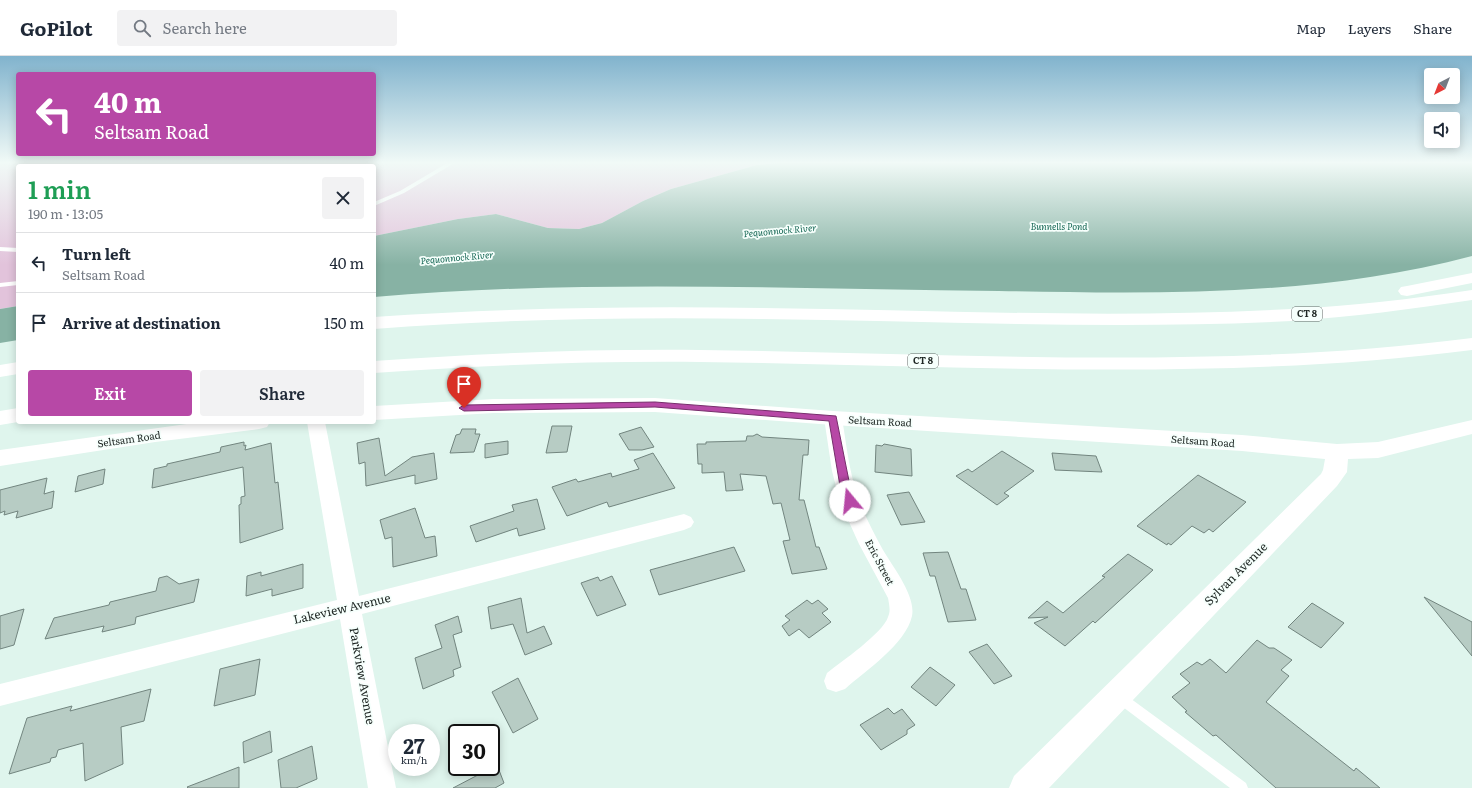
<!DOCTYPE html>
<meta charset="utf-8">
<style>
body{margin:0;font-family:Literata,serif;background:#f2f2f3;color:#1f2937;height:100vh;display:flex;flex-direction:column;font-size:15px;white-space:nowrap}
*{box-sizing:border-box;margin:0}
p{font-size:13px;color:#747a83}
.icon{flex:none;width:22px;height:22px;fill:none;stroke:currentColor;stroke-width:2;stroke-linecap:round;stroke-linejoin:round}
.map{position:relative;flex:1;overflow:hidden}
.details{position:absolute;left:16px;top:108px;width:360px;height:260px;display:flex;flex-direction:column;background:#fff;border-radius:4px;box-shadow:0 2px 10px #0003}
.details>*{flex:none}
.hud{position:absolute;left:16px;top:16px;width:360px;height:84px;border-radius:4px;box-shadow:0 2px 10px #0003;background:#b748a6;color:#fff;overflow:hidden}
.needle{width:26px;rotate:222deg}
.fabs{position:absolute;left:1424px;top:12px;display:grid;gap:8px}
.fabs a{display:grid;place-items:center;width:36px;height:36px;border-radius:4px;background:#fff;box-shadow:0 2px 10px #0003;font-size:20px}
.speed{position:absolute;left:388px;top:668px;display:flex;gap:8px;font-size:20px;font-weight:700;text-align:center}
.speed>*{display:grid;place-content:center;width:52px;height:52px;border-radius:50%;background:#fff;box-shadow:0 2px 10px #0003;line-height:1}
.speed small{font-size:10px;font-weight:400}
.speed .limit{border:2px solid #111;border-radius:6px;background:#fff;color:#111}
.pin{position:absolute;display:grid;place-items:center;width:34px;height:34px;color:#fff;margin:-41px -17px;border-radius:50% 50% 50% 0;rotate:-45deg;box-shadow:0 0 4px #0007}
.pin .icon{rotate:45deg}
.me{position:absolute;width:44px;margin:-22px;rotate:343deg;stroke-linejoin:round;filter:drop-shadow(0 0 3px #0008)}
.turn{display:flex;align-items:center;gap:14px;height:84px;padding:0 12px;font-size:18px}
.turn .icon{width:52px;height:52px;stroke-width:2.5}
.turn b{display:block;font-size:28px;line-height:34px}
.round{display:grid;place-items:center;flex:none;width:42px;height:42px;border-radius:4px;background:#f2f2f3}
.summary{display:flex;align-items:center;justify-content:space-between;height:68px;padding:0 12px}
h1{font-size:24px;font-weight:600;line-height:30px;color:#1e9e55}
.action{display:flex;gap:8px;margin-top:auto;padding:8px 12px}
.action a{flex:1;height:46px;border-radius:4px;background:#b748a6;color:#fff;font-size:16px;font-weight:600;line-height:46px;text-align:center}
.action a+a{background:#f2f2f3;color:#1f2937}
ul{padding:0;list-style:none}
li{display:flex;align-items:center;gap:12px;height:60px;padding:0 12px;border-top:1px solid #e0e1e3}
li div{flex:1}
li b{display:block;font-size:15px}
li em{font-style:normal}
header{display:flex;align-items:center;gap:24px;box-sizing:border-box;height:56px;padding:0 20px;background:#fff;border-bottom:1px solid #e0e1e3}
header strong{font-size:19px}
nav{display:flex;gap:22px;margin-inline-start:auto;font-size:14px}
.search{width:280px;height:36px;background:#f2f2f3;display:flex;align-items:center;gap:10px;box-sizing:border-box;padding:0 14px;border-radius:4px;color:#747a83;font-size:15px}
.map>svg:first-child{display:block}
.green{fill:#e2c3db}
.water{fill:#87b2a4}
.building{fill:#b7ccc4;stroke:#72857f}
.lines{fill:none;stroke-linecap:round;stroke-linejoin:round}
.lane{fill:#fff;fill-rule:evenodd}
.street{fill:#fff;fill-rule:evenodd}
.secondary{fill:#fff;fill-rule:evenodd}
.highway{fill:#fff;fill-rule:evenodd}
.route{fill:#b748a6;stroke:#772f6c}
.labels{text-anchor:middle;stroke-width:3.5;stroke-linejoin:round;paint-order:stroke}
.far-water-label{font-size:9px;font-style:italic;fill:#136552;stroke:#f6fffc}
.shield{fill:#f6fffc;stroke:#5f6764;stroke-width:1}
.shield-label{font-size:9px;font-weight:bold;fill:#1e2623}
.street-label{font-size:10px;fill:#1e2623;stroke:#f6fffc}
.near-street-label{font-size:12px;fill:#1e2623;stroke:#f6fffc}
</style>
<header>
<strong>GoPilot</strong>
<div class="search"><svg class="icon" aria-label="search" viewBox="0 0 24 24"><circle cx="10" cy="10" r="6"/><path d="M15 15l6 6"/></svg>Search here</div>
<nav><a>Map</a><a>Layers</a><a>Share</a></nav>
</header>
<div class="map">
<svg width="1472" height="732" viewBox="0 0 1472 732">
<rect width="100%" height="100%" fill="#dff5ed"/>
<path class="green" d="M0,106H791L757,109L671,133L643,145L602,167L579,173L548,172L496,158L458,163L374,180V110H18V250L0,253Z"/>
<path class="water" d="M791,106H1472V200C1319,241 1156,238 999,235C791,233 581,223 374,241V180L458,163L496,158L548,172L579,173L602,167L643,145L671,133L757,109Z
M18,250V284L0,287V253Z"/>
<path class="building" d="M552,370H572L567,396L546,397Z
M641,371L654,391L642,394H629L619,378Z
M462,373H476L475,378H480L474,396L450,397L456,379L460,378Z
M757,378L762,381L809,384L808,399H803L799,444H804L816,491H819L827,513L792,518L783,485L790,484L781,447L773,448L766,420L740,418L743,434L726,435L724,416L702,417V408H698L697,388H706V386L746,385L747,380H753Z
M379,382L385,420L412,401L434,397L437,423L415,428V419L366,430L365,406L359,408L357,387Z
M508,385V398L485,402V388Z
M244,386V390L246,389L245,394L271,387L275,427L278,426L283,473L240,487L239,449L241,448V441L245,440L243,411L152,432L154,413L167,410V408L220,396L221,391Z
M884,388L911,393L912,420L875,416L876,389L882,390Z
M1002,395L1034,415L1004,437L1009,440L997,449L956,420L968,413L972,416Z
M653,397L675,432L609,451L607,446L567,460L552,431L576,423L578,426L611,417L612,421L639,413L634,404Z
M1052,397L1096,400L1102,416L1055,414Z
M105,413L103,428L75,436L78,420Z
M1198,419L1246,446L1213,476L1209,473L1204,477L1192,470L1171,489L1168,487L1167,489L1137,470Z
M47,422L44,438L54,435L52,452L16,462L18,455L4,459L5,455L0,457V434Z
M909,436L925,466L901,469L887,439Z
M537,443L545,473L519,480L517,472L476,486L470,470L514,455L512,449Z
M415,452L425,482L435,480L437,500L393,511L392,481L385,483L380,464Z
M734,491L745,515L659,539L650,514Z
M948,496L961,533H966L976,564L948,566L935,520H930L923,497Z
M1128,498L1153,514L1095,567L1093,565L1065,590L1034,567L1048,561L1028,562L1047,545L1063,557L1105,521L1102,520Z
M303,508V532L272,540V533L246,540L247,520L261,516V520Z
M167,520L179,528L199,523L194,546L136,561L135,568L102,576L104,570L45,583L54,562L109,549L110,546L156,535L159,522Z
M612,520L626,549L597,560L581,527L598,521L600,525Z
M1424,541L1472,566V600Z
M521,542L527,577L544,570L552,588L525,599L513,568L491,573L488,551Z
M807,544L812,548L818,544L828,553L822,557L831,566L809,582L799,573L789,580L782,570L790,564L785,560Z
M1312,547L1344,567L1321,592L1288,571Z
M24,553L14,589L0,593V560Z
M458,560L462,576L453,579L461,611L453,614L454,620L423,633L415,602L442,592L435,569Z
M1257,584L1269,592H1274L1292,604L1281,614L1289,620L1266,646L1354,715L1356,712L1380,732H1276L1216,679L1213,680L1185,656L1187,655L1172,641L1190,627L1180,618L1197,606L1202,609L1210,603L1226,617Z
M987,588L1012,620L994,628L969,596Z
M260,603L255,639L214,650L220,613Z
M930,611L955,629L936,650L911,631Z
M518,622L538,663L513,677L492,636Z
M151,633L144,665L121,671L123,708L85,725L83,687L58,694L56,701L51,702L50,706L9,718L27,662L72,650L70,655Z
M888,652L894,658L902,653L915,669L907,674V678L881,694L860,669Z
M270,675L272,696L244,707L243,686Z
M312,690L317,723L296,732H281L278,704Z
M497,709L504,727L495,732H453Z
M239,711V732H188L187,731Z"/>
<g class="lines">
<path class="lane" d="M449,106H456L404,137L374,150V146L400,135Z
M0,191L18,192V196L0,195Z
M18,225V229L0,231V227Z
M1119,635L1123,637L1246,727L1248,732H1230L1115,645L1113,641L1115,637Z"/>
<path class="street" d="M833,356L839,358L842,362C846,385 848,408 855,431C861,453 872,474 883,494C893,511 916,540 912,560C906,588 865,615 845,633L836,636L827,633L824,625L827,617C841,606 883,577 888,561C891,555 889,548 888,542L859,488L840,446L832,415L824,362L827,358Z
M307,366H325L359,540L684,458L691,461L694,466L691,471L684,474L362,558L396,732H368L340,563L0,650V628L337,544Z"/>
<path class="secondary" d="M655,342L833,355L1242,379L1337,388L1378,386L1472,364V378L1378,402L1348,403L1347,416L1337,430L1049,732H1009L1014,720L1321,418L1323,414L1325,403L1242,395L833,369L655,356L494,357L374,364V350L494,343Z
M201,366H270L267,371L259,373L155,386L0,410V394Z"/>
<path class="highway" d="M1472,217V227L1407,240L1401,239L1398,235L1401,231L1407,230Z
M1472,234V244C1412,253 1352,261 1291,265C1114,274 937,265 761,263C631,261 503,263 374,273V261C503,252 631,250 761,252C937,254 1114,263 1291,253C1352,250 1412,243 1472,234Z
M1472,282V294C1215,327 957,309 700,306C591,305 482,309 374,317V305C482,297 591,293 700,294C957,297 1215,315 1472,282Z
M18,306V318L0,321V309Z
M18,352V366L0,369V355Z"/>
</g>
<linearGradient id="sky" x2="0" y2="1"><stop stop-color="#81b3cd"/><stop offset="0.51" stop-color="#f1faf7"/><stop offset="1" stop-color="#f1faf7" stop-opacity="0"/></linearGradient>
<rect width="1472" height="209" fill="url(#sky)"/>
<path class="route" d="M655,346L836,360L850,430L855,445L853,448H846L840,430L829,365L655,351L464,355L459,352L464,349Z"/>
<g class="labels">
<g class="far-water-label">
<text x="1059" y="174">Bunnells Pond</text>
<text transform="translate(780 175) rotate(-5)" y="3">Pequonnock River</text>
<text transform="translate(457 202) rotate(-5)" y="3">Pequonnock River</text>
</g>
<g class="shield">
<rect x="1292" y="251" width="30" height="14" rx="3"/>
<rect x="908" y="298" width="30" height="14" rx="3"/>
</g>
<g class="shield-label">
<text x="1307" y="261">CT 8</text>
<text x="923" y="308">CT 8</text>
</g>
<g class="street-label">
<text transform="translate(880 365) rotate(3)" y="4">Seltsam Road</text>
<text transform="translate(129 383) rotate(-8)" y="4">Seltsam Road</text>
<text transform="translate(1203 385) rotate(4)" y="4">Seltsam Road</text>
<text transform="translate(880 506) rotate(62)" y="4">Eric Street</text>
</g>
<g class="near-street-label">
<text transform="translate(1236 518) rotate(-45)" y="4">Sylvan Avenue</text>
<text transform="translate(342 553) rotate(-13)" y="4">Lakeview Avenue</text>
<text transform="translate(362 620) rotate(80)" y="4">Parkview Avenue</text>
</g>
</g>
</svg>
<div class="fabs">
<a><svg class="needle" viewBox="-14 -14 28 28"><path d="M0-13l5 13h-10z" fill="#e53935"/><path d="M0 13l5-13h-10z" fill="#747a83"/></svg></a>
<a><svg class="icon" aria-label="sound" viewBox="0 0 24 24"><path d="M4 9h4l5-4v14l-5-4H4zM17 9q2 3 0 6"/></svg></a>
</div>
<div class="speed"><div>27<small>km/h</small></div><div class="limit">30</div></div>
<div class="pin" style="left:464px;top:352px;background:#d93025"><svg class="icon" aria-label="arrive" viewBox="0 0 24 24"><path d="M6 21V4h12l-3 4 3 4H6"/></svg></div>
<svg class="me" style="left:850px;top:445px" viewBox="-20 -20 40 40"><circle r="19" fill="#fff"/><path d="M0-13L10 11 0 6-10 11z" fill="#b748a6"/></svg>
<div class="hud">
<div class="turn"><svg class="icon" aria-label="left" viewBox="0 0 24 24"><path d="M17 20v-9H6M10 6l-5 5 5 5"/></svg><div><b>40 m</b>Seltsam Road</div></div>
</div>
<section class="details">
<div class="summary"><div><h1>1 min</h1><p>190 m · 13:05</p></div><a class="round"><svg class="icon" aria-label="close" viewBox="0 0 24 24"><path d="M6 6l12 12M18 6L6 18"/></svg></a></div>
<ul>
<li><svg class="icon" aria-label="left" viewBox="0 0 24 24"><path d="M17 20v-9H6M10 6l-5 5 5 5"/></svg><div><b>Turn left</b><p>Seltsam Road</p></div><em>40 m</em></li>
<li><svg class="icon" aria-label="arrive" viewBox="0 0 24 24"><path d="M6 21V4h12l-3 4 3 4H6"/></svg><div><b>Arrive at destination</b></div><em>150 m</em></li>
</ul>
<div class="action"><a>Exit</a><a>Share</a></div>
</section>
</div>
